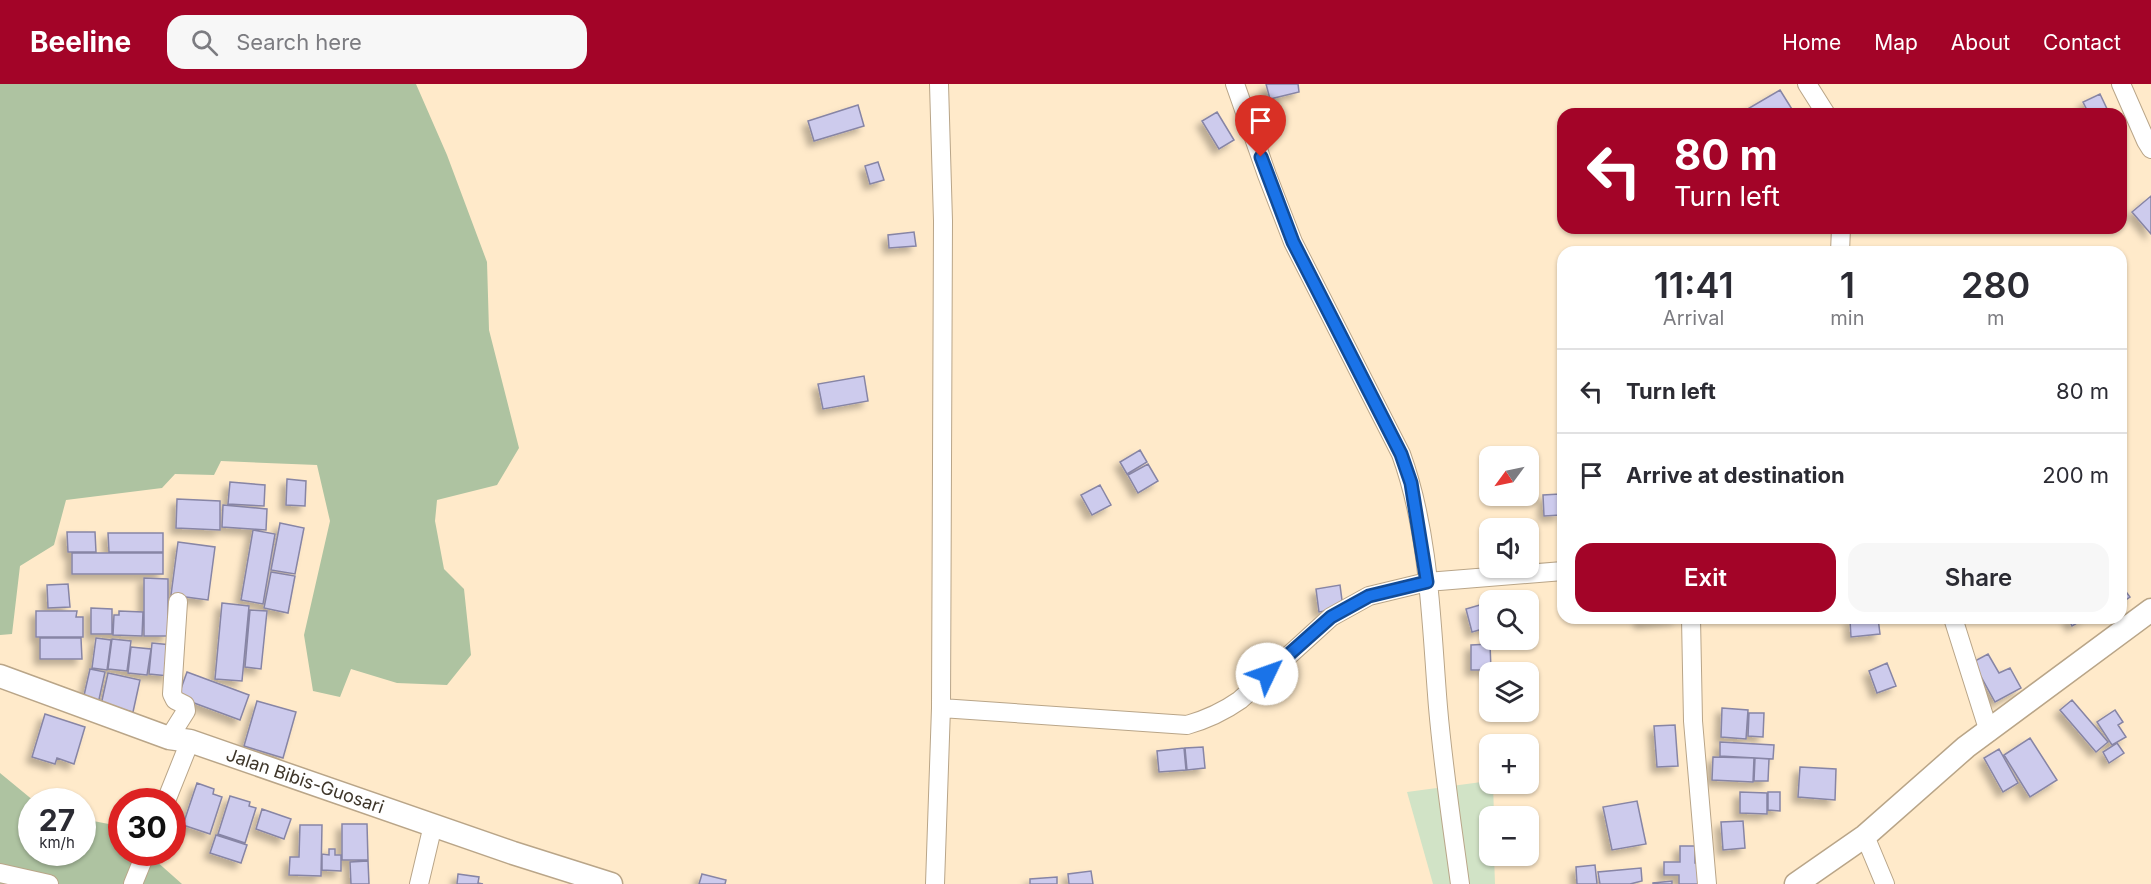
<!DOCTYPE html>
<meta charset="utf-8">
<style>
body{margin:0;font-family:Inter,sans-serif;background:#f7f7f7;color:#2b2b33;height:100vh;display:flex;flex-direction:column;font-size:22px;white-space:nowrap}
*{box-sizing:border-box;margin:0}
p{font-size:20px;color:#7c7c81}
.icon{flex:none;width:33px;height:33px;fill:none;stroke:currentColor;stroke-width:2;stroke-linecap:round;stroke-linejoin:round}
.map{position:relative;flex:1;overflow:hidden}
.side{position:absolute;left:1557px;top:162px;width:570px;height:378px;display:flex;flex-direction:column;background:#fff;border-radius:18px;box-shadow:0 2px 4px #0004}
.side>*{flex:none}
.banner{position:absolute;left:1557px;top:24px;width:570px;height:126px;border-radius:18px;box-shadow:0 2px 4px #0004;background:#a30428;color:#fff;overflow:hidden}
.needle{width:39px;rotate:237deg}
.tools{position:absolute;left:1479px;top:362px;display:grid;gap:12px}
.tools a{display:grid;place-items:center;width:60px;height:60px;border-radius:12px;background:#fff;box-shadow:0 2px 4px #0004;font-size:30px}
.speed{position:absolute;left:18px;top:704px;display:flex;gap:12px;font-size:30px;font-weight:700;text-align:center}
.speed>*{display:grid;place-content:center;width:78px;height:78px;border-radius:50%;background:#fff;box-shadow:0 2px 4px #0004;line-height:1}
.speed small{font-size:15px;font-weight:400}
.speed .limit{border:9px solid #d22;background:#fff;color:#111}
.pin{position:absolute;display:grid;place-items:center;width:51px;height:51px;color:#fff;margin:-62px -26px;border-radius:50% 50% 50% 0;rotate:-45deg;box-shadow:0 0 6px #0007}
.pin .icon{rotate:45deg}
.me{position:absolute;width:66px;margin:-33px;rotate:48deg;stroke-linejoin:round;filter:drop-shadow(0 0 4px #0008)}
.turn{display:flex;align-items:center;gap:21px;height:126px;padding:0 18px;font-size:27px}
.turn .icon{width:78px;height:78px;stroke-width:2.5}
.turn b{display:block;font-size:42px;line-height:51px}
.eta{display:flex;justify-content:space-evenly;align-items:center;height:102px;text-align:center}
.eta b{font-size:36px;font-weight:600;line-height:42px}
.action{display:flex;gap:12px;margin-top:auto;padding:12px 18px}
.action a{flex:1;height:69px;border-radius:18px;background:#a30428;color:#fff;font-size:24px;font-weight:600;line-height:69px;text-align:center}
.action a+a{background:#f7f7f7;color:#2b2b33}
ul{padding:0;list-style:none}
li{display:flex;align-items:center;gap:18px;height:84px;padding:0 18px;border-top:2px solid #e1e1e2}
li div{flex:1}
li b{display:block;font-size:22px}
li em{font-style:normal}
header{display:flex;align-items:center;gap:36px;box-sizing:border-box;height:84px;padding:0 30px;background:#a30428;color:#fff}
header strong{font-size:28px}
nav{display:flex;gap:33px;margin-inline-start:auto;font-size:21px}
.search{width:420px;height:54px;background:#f7f7f7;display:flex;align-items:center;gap:15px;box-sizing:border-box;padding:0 21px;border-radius:18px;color:#7c7c81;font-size:22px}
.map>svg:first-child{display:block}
.green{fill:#d1e3c6}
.forest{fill:#aec3a1}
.building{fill:#cdcbed;stroke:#8785a5;stroke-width:1.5;filter:url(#shadow)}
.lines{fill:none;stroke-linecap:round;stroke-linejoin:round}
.minor-casing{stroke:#b9a588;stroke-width:20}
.tertiary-casing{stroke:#b9a588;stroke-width:25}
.minor{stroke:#fff;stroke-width:18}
.tertiary{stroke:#fff;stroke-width:22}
.route-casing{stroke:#114b97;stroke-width:15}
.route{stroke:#1a73e8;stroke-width:10}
.labels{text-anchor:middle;stroke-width:4.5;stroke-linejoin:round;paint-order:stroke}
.street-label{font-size:18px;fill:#3e362a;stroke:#fff}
</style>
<header>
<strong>Beeline</strong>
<div class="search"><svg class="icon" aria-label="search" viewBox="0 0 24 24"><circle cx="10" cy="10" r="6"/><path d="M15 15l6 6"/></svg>Search here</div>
<nav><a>Home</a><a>Map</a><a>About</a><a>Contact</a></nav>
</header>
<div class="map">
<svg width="2151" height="800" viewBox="0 0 2151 800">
<defs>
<filter id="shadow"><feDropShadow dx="-5.5" dy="5.5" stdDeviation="3" flood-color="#0004"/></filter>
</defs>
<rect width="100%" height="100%" fill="#ffeaca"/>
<path class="green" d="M1489,697L1490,699H1493L1494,732H1490V771H1494L1495,800H1433L1407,708Z"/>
<path class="forest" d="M0,0H416L447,71L487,178L489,246L519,364L497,401L437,416L435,437L444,485L464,505L471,571L447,601L397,599L351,585L340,613L313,607L304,551L330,437L317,381L221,377L214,391L175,390L162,404L66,416L54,461L20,482L12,550L0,551Z
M0,689L34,717H32V768H82L83,735L119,742L121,744L122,768H146L182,800H0Z"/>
<path class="building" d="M1266,0H1298L1299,8L1270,15Z
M1780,6L1795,30H1739Z
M2100,10L2108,27L2102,30H2089L2083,18Z
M858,21L864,42L814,57L808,37Z
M1217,28L1234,56L1219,65L1202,37Z
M878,78L884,96L870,100L865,82Z
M2151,112V150L2132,128Z
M914,148L916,162L889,164L888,151Z
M864,292L868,317L823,325L818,300Z
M1140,366L1147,378L1127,390L1120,378Z
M1148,380L1158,397L1138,409L1128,391Z
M287,395L306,397L305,422L286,421Z
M230,398L265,401L264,422L228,420Z
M1100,401L1111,421L1092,431L1081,411Z
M1560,410L1561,431L1544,432L1543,411Z
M177,415L220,417V446L176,444Z
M223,421L267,425L266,446L222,443Z
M280,439L304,444L295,490L271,486Z
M253,446L275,450L263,520L241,516Z
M67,448H95L96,468H68Z
M108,449H163V468H109Z
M178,458L215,463L208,516L171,511Z
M72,469H163V490H72Z
M271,488L295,492L288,529L264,524Z
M144,494L168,495V552H144Z
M68,500L70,523L48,524L47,501Z
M1340,501L1343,524L1319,528L1316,505Z
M2121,501L2130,513L2121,519Z
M1490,518V543L1472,548L1466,525Z
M222,519L249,522L242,597L215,595Z
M91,524L112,525V550H91Z
M250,526L267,527L261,585L245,583Z
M36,527H77L76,533H83V553H36Z
M119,527L143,528L142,552L113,551L114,531H119Z
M1640,534H1678V535L1640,539Z
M1878,534L1880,550L1851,553L1850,536Z
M2068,534H2086L2072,542Z
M40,554H81L82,575H40Z
M96,554L111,556L107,586L92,584Z
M112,555L131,557L127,587L108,585Z
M152,559L172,561L169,592L149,590Z
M1490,560L1491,586H1471V561Z
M131,563L151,565L147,591L128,589Z
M1988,570L1999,589L2010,584L2021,604L1995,618L1973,578Z
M1887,579L1896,602L1877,609L1869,587Z
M90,585L105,588L98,620L83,616Z
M187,588L249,611L240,636L178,613Z
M108,589L140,596L133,628L101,621Z
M2072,616L2108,658L2096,668L2060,626Z
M257,617L296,628L283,674L244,662Z
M1722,624L1748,626L1746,655L1721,653Z
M2115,626L2123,638L2118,641L2126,653L2112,661L2097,638Z
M1749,629H1764L1763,653L1748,652Z
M45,630L85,643L74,680L57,674L55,680L32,673Z
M1675,641L1678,682L1657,683L1654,642Z
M2030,654L2057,696L2030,713L2004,671Z
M1720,658L1774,661L1773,675L1720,672Z
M2117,659L2124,669L2109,679L2103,668Z
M1203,663L1205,684L1187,686L1185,664Z
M1184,664L1186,686L1159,688L1157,667Z
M1999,665L2018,699L2003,708L1984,674Z
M1713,673L1754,674L1753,698L1712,696Z
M1755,674L1769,675L1768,697H1754Z
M1800,683L1836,685L1835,716L1798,713Z
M197,699L214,705L213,710L222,713L210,750L183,741Z
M1740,708L1767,709V730L1740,729Z
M1768,708H1780V727L1768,726Z
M230,712L250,718L249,722L256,724L245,759L218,750Z
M1637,717L1646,760L1612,766L1603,723Z
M262,725L291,735L284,755L256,745Z
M1743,737L1745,764L1723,766L1721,738Z
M342,740H367L368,776H342Z
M300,741H322L321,792L289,791L290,773H299Z
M216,751L247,761L241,779L210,769Z
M1680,762H1695V779H1703V800H1679V791H1664V778H1680Z
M329,765H335V771H341V787L322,786V770L329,771Z
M368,777L369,800H351L350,778Z
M1595,781L1597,800H1577L1576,783Z
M1641,784L1642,797L1630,800H1600L1598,788Z
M1091,787L1093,800H1069L1068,790Z
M458,790L479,793L478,799L483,800H457Z
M702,790L726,796L725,800H699Z
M1057,793V800H1030V795Z
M1672,797V800H1653V799Z"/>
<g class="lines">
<g class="minor-casing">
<path id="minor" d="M1235,0L1267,91L1293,158L1401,370C1430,450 1431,539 1438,623C1443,682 1452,741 1460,800
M1807,0L1826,30
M2121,0L2146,57L2151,65
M1840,168L1841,144
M1691,534L1693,637L1707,800
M1953,534L1989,648
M941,624L1187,641C1208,635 1223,628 1240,616L1331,533L1369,512L1427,498L1563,487
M169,654L186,627L185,621L175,616L172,610L178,518
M166,717L190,657
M1865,752L1885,800
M0,789L49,800
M133,800L146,768
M419,800L433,741
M935,800L941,624L943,137L939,0"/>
</g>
<g class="tertiary-casing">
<path id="tertiary" d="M0,592L169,654L190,657L513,769L611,800
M1796,800L1865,752L1966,663L2151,526"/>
</g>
<use href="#minor" class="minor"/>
<use href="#tertiary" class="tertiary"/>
</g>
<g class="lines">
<g class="route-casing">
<path id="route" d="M1261,73L1293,158L1401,370L1411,399L1427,498L1369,512L1331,533L1267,590"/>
</g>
<use href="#route" class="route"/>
</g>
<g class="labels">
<g class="street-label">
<text transform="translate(305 697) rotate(19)" y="6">Jalan Bibis-Guosari</text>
</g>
</g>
</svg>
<div class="tools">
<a><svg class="needle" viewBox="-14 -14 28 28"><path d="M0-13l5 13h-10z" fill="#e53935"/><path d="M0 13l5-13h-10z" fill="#7c7c81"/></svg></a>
<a><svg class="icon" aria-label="sound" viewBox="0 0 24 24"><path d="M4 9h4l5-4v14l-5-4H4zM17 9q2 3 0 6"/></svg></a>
<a><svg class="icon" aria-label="search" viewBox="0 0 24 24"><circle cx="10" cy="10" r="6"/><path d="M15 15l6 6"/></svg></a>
<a><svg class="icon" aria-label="layers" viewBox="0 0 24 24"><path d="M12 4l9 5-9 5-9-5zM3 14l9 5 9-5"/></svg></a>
<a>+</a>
<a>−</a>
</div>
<div class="speed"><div>27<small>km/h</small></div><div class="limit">30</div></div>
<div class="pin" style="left:1261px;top:73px;background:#d93025"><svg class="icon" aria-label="arrive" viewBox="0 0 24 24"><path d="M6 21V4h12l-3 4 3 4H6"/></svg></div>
<svg class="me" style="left:1267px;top:590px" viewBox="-20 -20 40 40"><circle r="19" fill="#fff"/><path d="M0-13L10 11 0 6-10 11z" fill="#1a73e8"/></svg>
<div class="banner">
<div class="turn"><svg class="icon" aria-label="left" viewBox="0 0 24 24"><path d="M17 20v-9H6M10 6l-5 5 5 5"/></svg><div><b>80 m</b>Turn left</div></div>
</div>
<section class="side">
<div class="eta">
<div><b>11:41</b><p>Arrival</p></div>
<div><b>1</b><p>min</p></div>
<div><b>280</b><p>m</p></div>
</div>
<ul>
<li><svg class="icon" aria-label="left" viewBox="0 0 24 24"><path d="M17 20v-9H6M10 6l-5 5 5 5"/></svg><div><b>Turn left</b></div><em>80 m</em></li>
<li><svg class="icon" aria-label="arrive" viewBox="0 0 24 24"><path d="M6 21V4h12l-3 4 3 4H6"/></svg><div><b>Arrive at destination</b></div><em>200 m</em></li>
</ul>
<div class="action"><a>Exit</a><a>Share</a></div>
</section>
</div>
